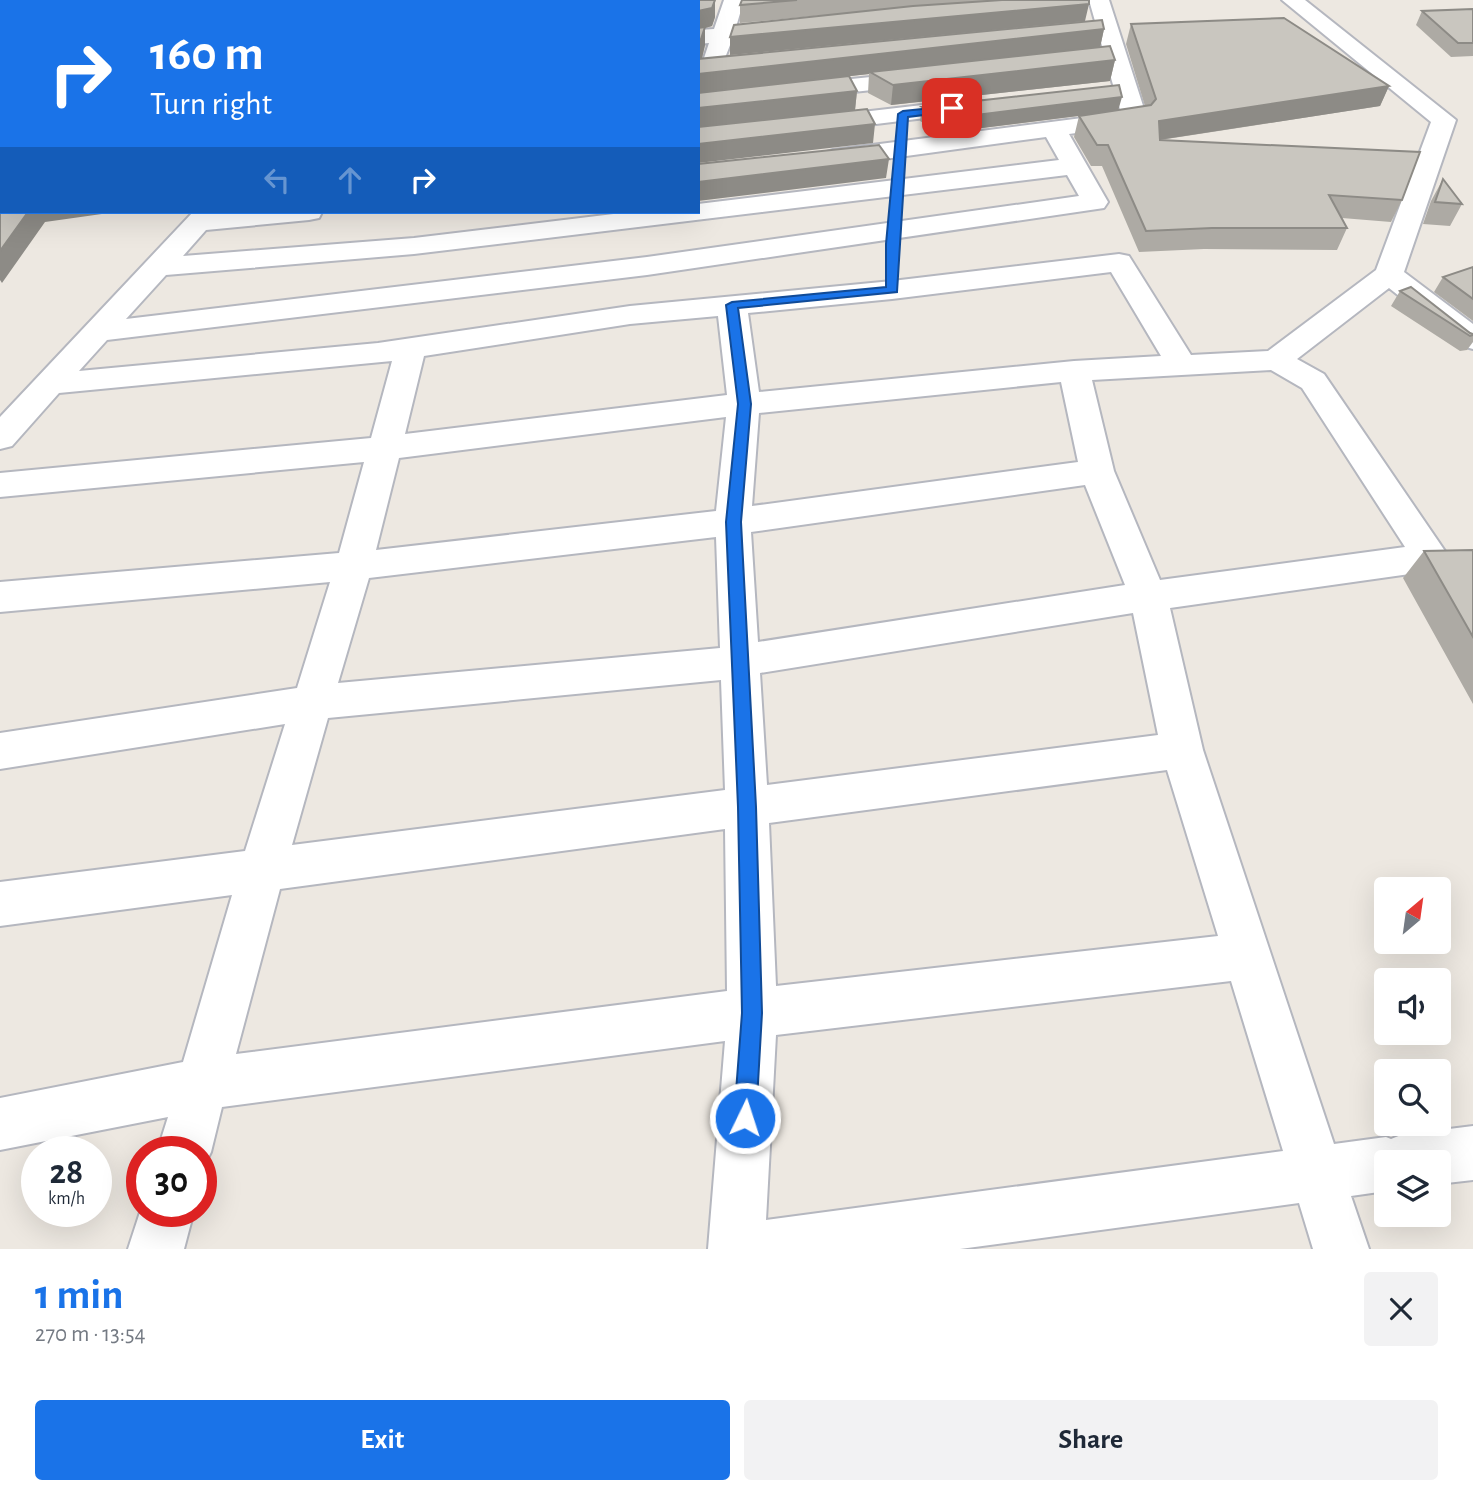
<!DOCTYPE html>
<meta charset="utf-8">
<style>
body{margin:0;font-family:"Alegreya Sans",sans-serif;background:#f2f2f3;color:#1f2937;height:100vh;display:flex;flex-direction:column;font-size:26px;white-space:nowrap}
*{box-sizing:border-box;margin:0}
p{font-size:23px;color:#747a83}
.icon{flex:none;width:38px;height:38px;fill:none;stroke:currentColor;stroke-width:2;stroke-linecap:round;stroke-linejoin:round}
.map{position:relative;height:1249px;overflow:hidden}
.details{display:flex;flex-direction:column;background:#fff;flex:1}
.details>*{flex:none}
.top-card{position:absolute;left:0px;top:0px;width:700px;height:214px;box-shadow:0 7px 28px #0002;background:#1a73e8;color:#fff;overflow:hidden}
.needle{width:46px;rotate:29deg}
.controls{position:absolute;left:1374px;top:877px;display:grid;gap:14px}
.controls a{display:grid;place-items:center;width:77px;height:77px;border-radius:7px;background:#fff;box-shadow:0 7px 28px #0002;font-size:35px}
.speed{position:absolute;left:21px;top:1136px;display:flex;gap:14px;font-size:35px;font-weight:700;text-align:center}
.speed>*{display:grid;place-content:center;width:91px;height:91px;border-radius:50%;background:#fff;box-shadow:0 7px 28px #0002;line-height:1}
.speed small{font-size:18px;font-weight:400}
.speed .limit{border:10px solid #d22;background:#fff;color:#111}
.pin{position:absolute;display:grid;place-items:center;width:60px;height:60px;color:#fff;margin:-30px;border-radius:14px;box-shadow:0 4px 10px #0006}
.me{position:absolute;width:77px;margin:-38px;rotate:4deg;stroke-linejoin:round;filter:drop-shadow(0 0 5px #0008)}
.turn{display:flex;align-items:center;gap:24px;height:147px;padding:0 35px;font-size:32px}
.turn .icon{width:91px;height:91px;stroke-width:2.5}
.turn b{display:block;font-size:49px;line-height:60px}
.lanes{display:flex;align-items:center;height:66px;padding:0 35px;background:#0003;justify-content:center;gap:35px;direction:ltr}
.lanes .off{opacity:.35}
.round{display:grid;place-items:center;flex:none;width:74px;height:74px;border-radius:7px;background:#f2f2f3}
.overview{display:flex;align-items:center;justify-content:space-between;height:119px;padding:0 35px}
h1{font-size:42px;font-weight:700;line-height:52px;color:#1a73e8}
.primary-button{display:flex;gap:14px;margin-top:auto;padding:14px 35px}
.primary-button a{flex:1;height:80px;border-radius:7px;background:#1a73e8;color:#fff;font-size:28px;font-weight:700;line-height:80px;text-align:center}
.primary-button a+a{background:#f2f2f3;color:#1f2937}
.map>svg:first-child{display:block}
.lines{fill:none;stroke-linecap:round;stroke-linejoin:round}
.street-casing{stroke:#b5b7bf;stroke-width:4}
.street{fill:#fff;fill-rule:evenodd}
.wall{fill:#adaaa4}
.shaded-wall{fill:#8d8b86}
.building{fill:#c9c6bf;stroke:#8d8b86;stroke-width:2}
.route{fill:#1a73e8;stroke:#114b97;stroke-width:2}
</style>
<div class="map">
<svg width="1473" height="1249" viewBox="0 0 1473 1249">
<rect width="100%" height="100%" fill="#ede8e1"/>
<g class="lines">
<g class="street-casing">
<path id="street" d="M398,0H440L397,2Z
M540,0H560L539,2Z
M724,0H744L736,27L783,22L791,24L794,29L791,34L783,36L732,40L723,63H707L704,58L709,43L698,44V30L714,29Z
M1089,0H1109L1147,118L1144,123L1135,125L1069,134L1108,202L1104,208L647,275L107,340L79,371L378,343L630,306L892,281L1119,254L1129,256L1191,355L1268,351L1376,270L1431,122L1282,0H1305L1456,120L1404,272L1473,324V349L1462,346L1389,288L1297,359L1324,374L1449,557L1444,567L1431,571L1170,608L1203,750L1334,1144L1386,1137L1391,1139L1401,1135L1473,1126V1180L1438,1184V1162H1386V1191L1351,1196L1369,1249H1313L1299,1203L960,1249H708L725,1041L222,1107L211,1152L201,1172V1152H157L168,1117L0,1150V1098L183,1062L232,895L0,926V882L245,851L285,724L0,769V733L297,688L330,582L0,612V582L339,553L364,462L0,497V473L371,438L392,361L59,393L12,446L0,449V417L193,212H322L319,218L309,220L206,230L183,256L414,238L630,212H698V204L1059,160L1046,137L833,166L824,163L820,158L824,153L833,150L1121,113ZM1067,175L1079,196L647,257L126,319L166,275L414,254ZM1111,272L1161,356L1074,361L759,392L748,313L892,299ZM718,316L727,395L405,434L424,356L630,324ZM1271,370L1302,388L1405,547L1160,580L1114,471L1092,380ZM1061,382L1078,462L752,506L759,413ZM726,417L716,511L376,550L399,458ZM1085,485L1125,585L758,642L751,532ZM716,537L720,648L338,683L369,578ZM1133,613L1158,735L767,785L760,673ZM721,680L725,790L292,845L328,718ZM1167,770L1218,936L776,986L769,823ZM725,829L727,991L236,1054L280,889ZM1231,981L1283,1151L766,1220L776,1035Z
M0,69H2V83H0Z
M919,72L927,74L931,79L927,84L698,109V95Z
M974,99L982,101L986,106L982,111L819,131L810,129L807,124L810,119L819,117Z
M142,1206V1211H194L184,1249H128Z"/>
</g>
<use href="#street" class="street"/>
</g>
<path class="wall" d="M0,0H364H360L359,2H2V62H0Z
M715,0V17L712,26L705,28V45L702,58L700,59L1079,22L730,55L824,15L740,23V5L742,0H998L1085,21L1104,29L1100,47L1115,60L1110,81L891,105L868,93L869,74L811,80L857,91L855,110L698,127V2Z
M1473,9V56L1451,57L1416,25L1422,11Z
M1131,24L1389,86L1380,106L1160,140L1402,200L1391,222L1342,218L1347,228L1337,250L1204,249L1139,252L1102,166H1091L1074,137L1079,116L1093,114L942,133L920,121L922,107L1118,110L1145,106L1126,44Z
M1443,179L1462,204L1450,226L1423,224L1431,201Z
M1473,267V321L1434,292L1443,277Z
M1400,291L1473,334V342L1467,350L1460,351L1391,306Z
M1473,550V704L1403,578L1424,551Z"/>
<path class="shaded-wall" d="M349,0H364H360L359,2H348Z
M715,0V17L712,26L705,28V45L702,58L698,60V11Z
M1089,4L1085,21L730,55V37Z
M1104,29L1100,48L870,72L869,74L698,93V74Z
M1115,60L1110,81L891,105L893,85Z
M1389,86L1380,106L1152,141L1159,121Z
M857,91L855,110L698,127V108Z
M1122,97L1118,111L942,133L944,119Z
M875,124L873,143L698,163V144Z
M889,159L886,178L698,201V182Z
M28,212H116L45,222L2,283L0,280V251Z"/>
<path class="building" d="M0,0H349L348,2H2V47H0Z
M553,0H715L712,8L698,11V2H552Z
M742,0H797L740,5Z
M1002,0H1089V4L730,37L734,25L913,6Z
M1473,9V43H1458L1422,11Z
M1284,18L1389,86L1159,121L1160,140L1420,152L1402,200L1329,195L1347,228H1212L1146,231L1108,145H1097L1079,116L1151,105L1156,99L1131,24Z
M1102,20L1104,29L698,74V59Z
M705,27L701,39L698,41V28Z
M1110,46L1115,60L893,85L870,72Z
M849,76L857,91L698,108V93Z
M1119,85L1122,97L944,119L922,107Z
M867,109L875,124L698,144V127Z
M879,145L889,159L698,182V164Z
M2,151V212H28L0,251V154Z
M1443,179L1462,204L1435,202Z
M1473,267V299L1443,277Z
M1411,287L1470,333L1473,334V335L1470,336L1400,291Z
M1473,550V637L1424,551Z"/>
<path class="route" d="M952,106L957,108L956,111L908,117L897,292L738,308L751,404L741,522L756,807L762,1013L756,1118L752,1125L745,1129L737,1125L734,1118L742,1013L738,807L726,522L738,404L726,305L732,302L886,287V244L898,114L903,111Z"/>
</svg>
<div class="controls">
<a><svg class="needle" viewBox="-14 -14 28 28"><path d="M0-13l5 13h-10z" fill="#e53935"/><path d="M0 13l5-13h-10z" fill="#747a83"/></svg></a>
<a><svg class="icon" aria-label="sound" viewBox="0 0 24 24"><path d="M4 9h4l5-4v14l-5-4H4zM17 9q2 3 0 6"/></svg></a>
<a><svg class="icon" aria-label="search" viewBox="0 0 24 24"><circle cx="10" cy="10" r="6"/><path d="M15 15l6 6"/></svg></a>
<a><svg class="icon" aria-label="layers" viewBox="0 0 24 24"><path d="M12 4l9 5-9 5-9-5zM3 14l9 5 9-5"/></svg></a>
</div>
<div class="speed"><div>28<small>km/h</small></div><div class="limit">30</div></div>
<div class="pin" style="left:952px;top:108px;background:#d93025"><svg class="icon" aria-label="arrive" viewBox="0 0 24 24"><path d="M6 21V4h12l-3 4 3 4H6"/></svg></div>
<svg class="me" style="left:745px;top:1118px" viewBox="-20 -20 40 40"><circle r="17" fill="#1a73e8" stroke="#fff" stroke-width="3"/><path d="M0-11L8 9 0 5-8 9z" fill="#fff"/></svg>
<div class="top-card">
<div class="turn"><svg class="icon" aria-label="right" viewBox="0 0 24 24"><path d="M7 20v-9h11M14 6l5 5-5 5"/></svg><div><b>160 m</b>Turn right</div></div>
<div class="lanes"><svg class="icon off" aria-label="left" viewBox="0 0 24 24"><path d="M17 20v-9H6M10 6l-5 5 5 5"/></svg><svg class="icon off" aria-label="ahead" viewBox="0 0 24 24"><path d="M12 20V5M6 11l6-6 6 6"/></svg><svg class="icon" aria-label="right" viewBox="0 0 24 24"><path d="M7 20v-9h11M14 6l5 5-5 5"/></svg></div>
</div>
</div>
<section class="details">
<div class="overview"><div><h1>1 min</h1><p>270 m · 13:54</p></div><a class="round"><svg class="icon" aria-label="close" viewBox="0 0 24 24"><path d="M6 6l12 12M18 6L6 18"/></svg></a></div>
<div class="primary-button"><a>Exit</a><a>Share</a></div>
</section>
